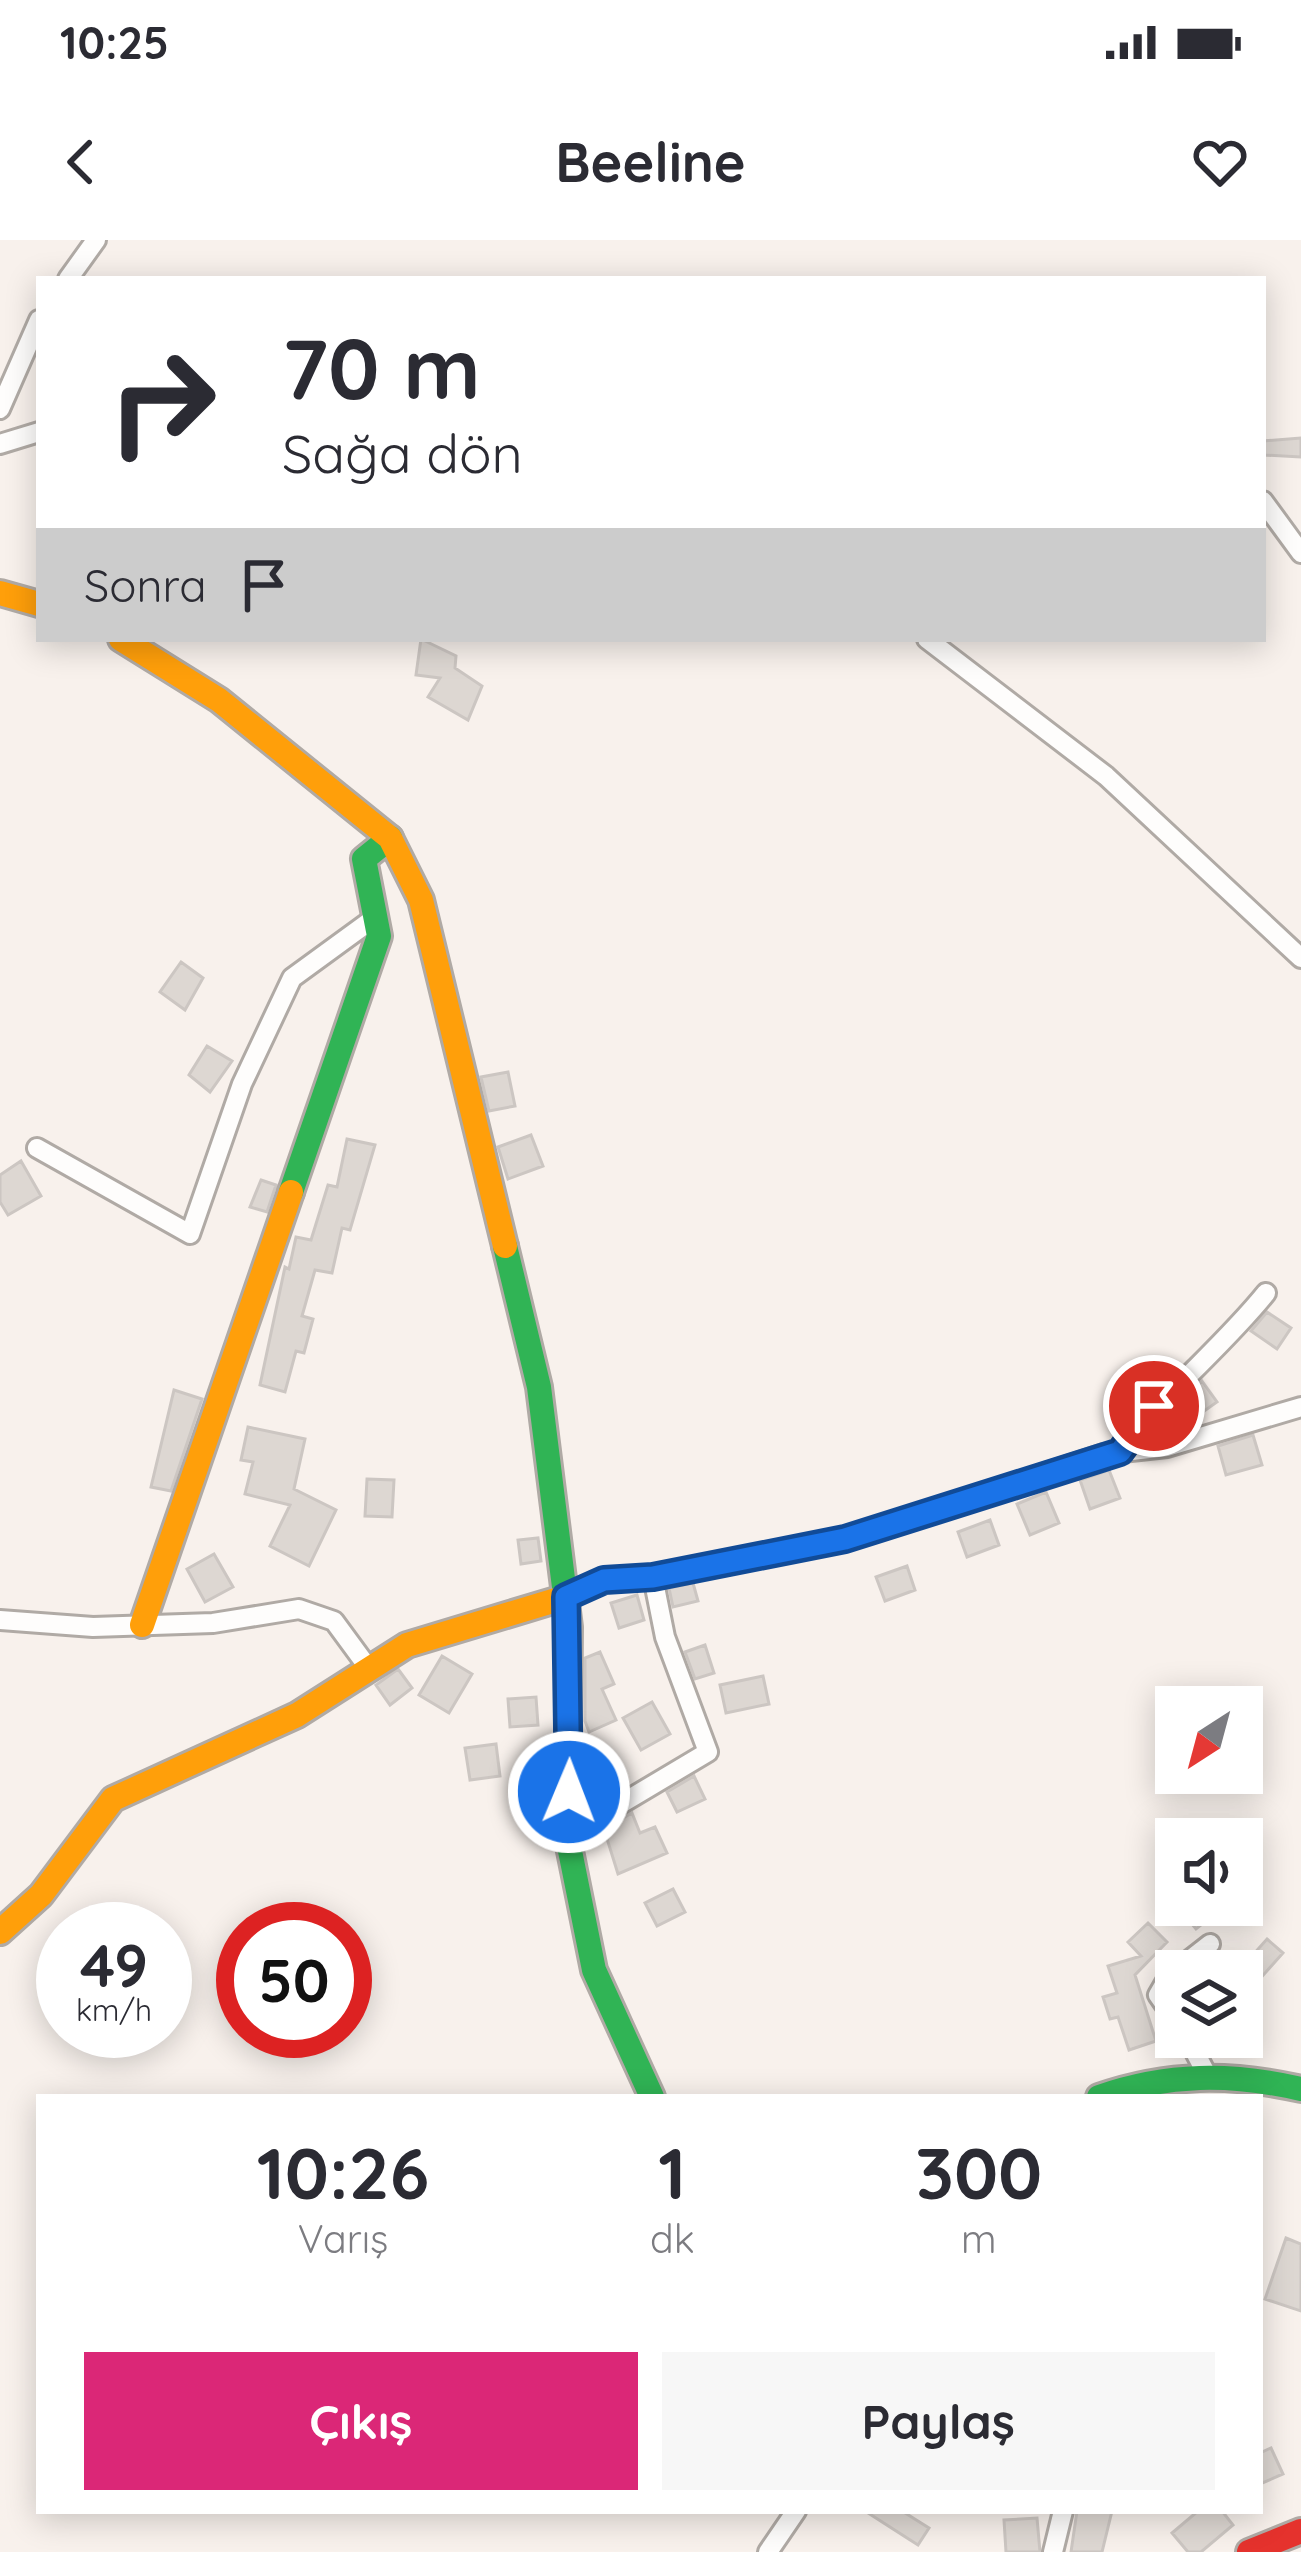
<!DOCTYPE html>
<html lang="tr">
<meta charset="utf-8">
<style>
body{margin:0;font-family:Quicksand,sans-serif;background:#f7f7f7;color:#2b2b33;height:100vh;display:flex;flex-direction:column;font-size:45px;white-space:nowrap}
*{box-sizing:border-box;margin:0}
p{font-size:39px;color:#7c7c81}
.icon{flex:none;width:66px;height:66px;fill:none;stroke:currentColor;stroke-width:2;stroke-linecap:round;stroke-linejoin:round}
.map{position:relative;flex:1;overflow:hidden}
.sheet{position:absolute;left:36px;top:1854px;width:1227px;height:420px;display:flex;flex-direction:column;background:#fff;border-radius:0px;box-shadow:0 6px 30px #0003}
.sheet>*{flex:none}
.top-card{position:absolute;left:36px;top:36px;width:1230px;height:366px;border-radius:0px;box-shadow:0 6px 30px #0003;background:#fff;color:#2b2b33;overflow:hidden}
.needle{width:78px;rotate:216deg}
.fabs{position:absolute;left:1155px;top:1446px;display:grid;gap:24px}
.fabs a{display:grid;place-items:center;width:108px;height:108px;border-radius:0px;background:#fff;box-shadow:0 6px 30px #0003;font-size:60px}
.speed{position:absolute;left:36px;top:1662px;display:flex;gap:24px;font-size:60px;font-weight:700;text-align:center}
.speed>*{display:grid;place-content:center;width:156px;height:156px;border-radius:50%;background:#fff;box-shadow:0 6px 30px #0003;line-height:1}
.speed small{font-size:30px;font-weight:400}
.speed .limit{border:18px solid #d22;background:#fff;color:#111}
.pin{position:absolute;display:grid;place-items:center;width:102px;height:102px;color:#fff;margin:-51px;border:6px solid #fff;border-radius:50%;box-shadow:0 3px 12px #0007}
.me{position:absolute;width:132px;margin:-66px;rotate:1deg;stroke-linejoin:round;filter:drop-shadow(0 0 9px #0008)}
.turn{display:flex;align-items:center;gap:42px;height:252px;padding:0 48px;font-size:54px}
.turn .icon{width:156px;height:156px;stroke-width:2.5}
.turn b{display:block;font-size:84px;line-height:102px}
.then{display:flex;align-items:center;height:114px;padding:0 48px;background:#0003;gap:24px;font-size:45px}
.eta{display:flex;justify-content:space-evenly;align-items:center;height:204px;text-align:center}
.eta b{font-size:72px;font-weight:700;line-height:84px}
.cta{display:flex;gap:24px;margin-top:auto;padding:24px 48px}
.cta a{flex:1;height:138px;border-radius:0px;background:#db2777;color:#fff;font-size:48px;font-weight:700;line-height:138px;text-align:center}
.cta a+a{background:#f7f7f7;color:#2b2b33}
.status{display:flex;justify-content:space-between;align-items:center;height:84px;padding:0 60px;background:#fff;direction:ltr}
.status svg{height:33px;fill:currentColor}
header{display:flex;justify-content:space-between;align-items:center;height:156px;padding:0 48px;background:#fff;font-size:54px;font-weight:700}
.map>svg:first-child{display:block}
.building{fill:#ddd7d2;stroke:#ccc6c2;stroke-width:3}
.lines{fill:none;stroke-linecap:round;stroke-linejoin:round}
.street-casing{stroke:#b0aaa5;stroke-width:24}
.fast-casing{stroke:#b0aaa5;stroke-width:30}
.slow-casing{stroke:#b0aaa5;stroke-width:30}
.jam-casing{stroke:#b0aaa5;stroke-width:30}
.street{stroke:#fefdfc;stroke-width:18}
.fast{stroke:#30b455;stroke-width:24}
.slow{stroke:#ff9f0a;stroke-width:24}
.jam{stroke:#e5322d;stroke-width:24}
.route-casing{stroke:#114b97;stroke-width:30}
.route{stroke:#1a73e8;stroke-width:21}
</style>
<div class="status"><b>10:25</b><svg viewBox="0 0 49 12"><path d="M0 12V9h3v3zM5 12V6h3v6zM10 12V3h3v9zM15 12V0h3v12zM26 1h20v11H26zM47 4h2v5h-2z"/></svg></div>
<header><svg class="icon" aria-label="back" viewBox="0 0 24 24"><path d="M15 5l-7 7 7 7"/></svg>Beeline<svg class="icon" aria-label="heart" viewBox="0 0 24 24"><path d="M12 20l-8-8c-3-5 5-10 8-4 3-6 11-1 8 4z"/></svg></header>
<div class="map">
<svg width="1301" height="2312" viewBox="0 0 1301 2312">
<rect width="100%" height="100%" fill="#f8f1ec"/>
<path class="building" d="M1301,198V217L1263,215V201Z
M421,399L456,416L455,428L482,446L468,480L428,457L440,438L416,435Z
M181,722L203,738L185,770L160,752Z
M207,806L232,821L210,852L189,835Z
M508,832L515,866L489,871L481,837Z
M531,895L543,926L508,939L498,907Z
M347,899L375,905L350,990L342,988L332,1033L315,1030L302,1076L313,1079L304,1113L296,1111L285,1152L260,1145L285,1027L289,1029L296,997L311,1000L328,945L337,947Z
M21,921L41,956L8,975L0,962V935Z
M261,940L276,945L267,972L250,967Z
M1267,1072L1291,1088L1277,1109L1251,1091Z
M1202,1141L1217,1162L1193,1179L1181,1162Z
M174,1150L202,1159L171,1251L151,1247Z
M248,1187L305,1199L294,1249L336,1270L309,1326L270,1306L290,1265L245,1254L253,1222L241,1220Z
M1253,1195L1262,1225L1226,1235L1218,1206Z
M1109,1230L1120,1258L1090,1269L1080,1240Z
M367,1239L394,1240L392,1277L365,1276Z
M1046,1252L1059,1283L1030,1295L1017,1264Z
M990,1280L999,1305L967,1317L958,1292Z
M538,1298L541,1321L521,1324L518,1300Z
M214,1314L233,1347L205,1362L187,1329Z
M907,1326L915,1350L885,1361L876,1337Z
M693,1343L698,1361L673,1367L669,1348Z
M637,1355L644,1380L619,1388L611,1363Z
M705,1405L714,1433L695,1439L685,1412Z
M600,1412L614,1444L602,1449L616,1480L589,1492L585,1481V1418Z
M442,1416L472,1434L449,1473L419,1455Z
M398,1429L412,1448L390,1465L376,1445Z
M763,1436L769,1464L726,1473L720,1445Z
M536,1457L538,1485L510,1487L508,1459Z
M652,1462L670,1494L641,1510L623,1478Z
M496,1504L500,1536L470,1540L465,1508Z
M694,1536L705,1559L677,1572L667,1552Z
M632,1573L640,1593L655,1587L667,1613L618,1634L604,1589Z
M673,1649L685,1672L657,1686L645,1663Z
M1176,1665H1226L1196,1689Z
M1148,1683L1167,1702L1135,1735L1156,1801L1129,1810L1118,1777L1110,1779L1103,1757L1117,1753L1108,1726L1141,1716L1128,1702Z
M1267,1699L1283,1713L1258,1741L1242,1727Z
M1286,1998L1301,2004V2071L1265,2059Z
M1271,2208L1283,2234L1260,2244V2213Z
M865,2271H902L929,2288L918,2305Z
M1077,2271H1112L1102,2312H1071Z
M1198,2271H1222L1233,2285L1201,2312H1188L1172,2293Z
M1037,2278L1040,2312H1006L1004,2280Z"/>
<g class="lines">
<g class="street-casing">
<path id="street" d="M68,39L96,0
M0,169L39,80
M0,204L39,192
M1263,261L1301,313
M927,399L1106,536L1301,718
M37,908L190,994L242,844L292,738L377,676
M1120,1212C1163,1154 1220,1110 1266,1053
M566,1357L604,1340L653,1337L845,1299L1104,1214L1167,1207L1301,1167
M0,1380L93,1387L213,1383L299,1369L334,1381L367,1426
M567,1596L708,1512L665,1397L653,1337
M1176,1781L1158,1755L1169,1736L1210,1704
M1187,1797L1206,1833
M768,2312L796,2271
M1053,2312L1063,2271"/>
</g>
<g class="fast-casing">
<path id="fast" d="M291,952L379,696L364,619L390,598
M505,1006L539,1147L569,1387L567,1596L594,1730L652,1857
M1099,1857C1168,1833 1231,1833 1301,1849"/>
</g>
<g class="slow-casing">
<path id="slow" d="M0,353L39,364
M121,399L219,460L390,598L421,660L505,1006
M142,1385L291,952
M0,1692L41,1655L113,1559L297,1475L407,1405L566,1357"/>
</g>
<g class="jam-casing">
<path id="jam" d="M1249,2312L1301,2291"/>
</g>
<use href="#street" class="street"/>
<use href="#fast" class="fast"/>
<use href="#slow" class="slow"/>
<use href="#jam" class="jam"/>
</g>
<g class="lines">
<g class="route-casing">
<path id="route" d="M569,1552L566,1357L604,1340L653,1337L845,1299L1120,1212L1154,1166"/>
</g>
<use href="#route" class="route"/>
</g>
</svg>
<div class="fabs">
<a><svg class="needle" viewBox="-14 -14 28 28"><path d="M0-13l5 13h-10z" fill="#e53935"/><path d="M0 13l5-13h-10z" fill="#7c7c81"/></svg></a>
<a><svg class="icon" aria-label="sound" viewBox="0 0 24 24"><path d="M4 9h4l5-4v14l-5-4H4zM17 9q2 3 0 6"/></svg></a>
<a><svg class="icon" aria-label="layers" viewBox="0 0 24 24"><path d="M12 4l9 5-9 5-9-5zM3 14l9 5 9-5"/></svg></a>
</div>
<div class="speed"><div>49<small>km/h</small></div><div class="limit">50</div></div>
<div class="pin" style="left:1154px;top:1166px;background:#d93025"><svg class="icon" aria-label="arrive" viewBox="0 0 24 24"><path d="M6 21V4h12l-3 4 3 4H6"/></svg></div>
<svg class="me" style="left:569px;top:1552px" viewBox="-20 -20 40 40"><circle r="17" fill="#1a73e8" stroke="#fff" stroke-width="3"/><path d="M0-11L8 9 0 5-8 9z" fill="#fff"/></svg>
<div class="top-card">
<div class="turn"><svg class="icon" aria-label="right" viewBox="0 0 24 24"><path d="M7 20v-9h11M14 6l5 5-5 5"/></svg><div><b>70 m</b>Sağa dön</div></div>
<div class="then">Sonra<svg class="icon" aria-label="arrive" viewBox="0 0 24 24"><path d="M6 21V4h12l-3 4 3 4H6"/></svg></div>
</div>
<section class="sheet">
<div class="eta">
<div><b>10:26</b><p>Varış</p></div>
<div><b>1</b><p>dk</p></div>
<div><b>300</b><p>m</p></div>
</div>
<div class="cta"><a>Çıkış</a><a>Paylaş</a></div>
</section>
</div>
